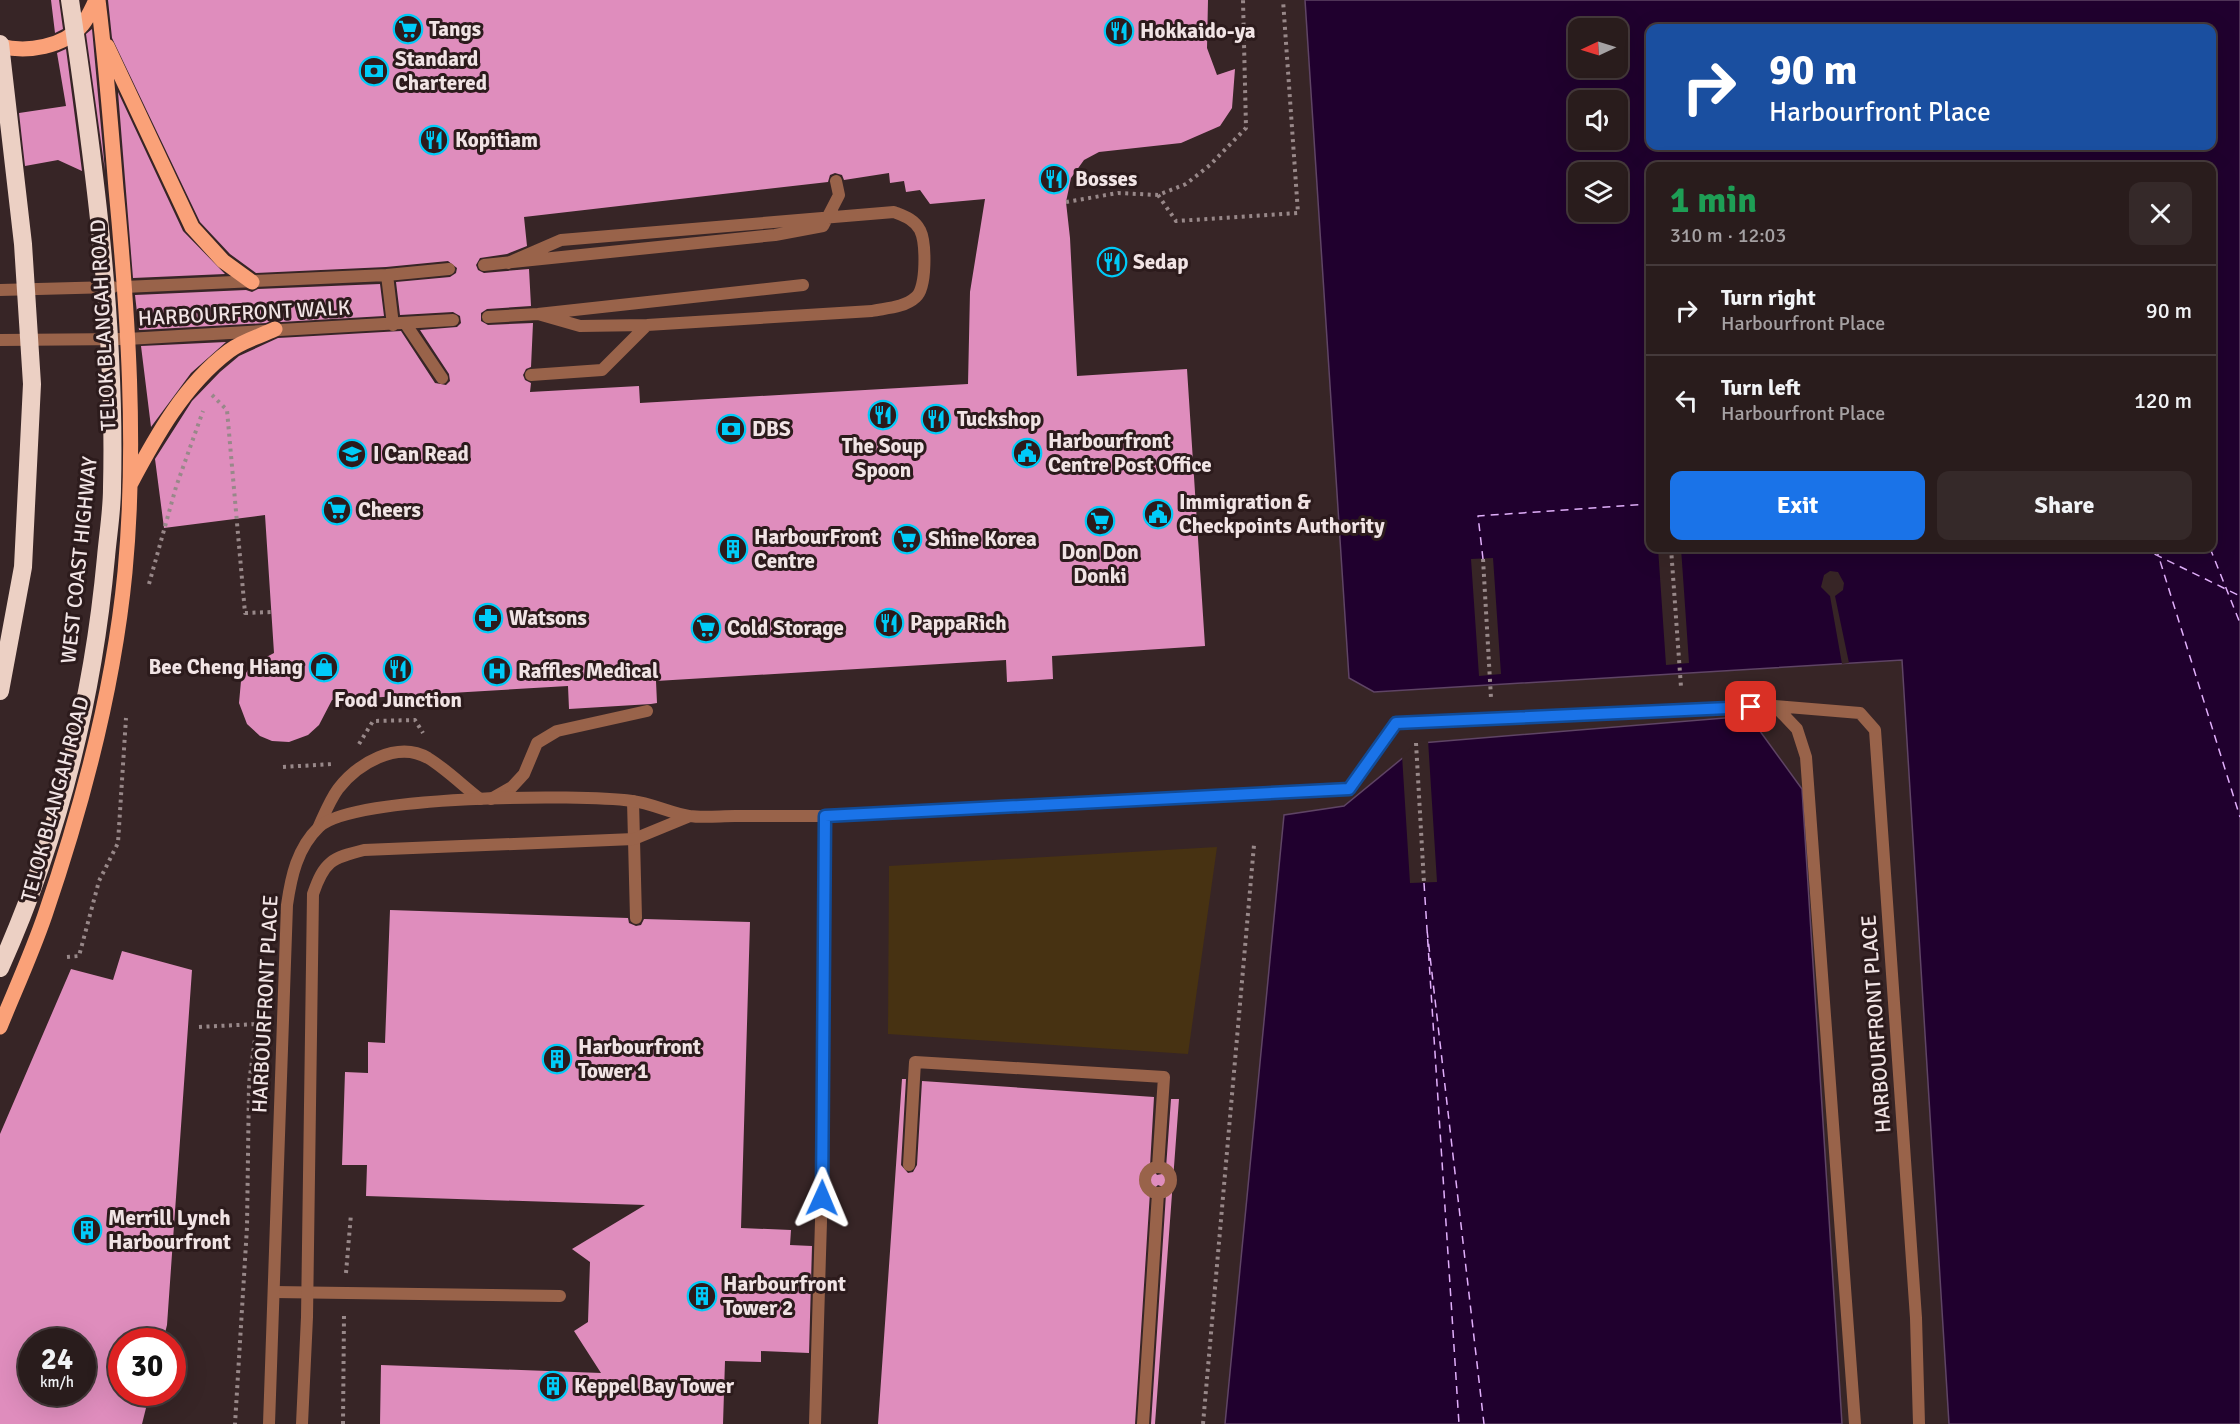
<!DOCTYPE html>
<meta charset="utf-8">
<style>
body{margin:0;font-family:Signika,sans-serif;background:#352929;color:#f1f3f6;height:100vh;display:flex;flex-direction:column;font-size:22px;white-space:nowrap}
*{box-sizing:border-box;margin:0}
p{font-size:20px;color:#a5a1a3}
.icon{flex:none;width:33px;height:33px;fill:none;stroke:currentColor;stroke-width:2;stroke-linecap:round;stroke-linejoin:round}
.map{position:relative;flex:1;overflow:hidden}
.panel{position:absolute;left:1646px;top:162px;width:570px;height:390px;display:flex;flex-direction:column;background:#291c1c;border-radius:12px;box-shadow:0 6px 24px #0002,0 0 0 2px #453a3b}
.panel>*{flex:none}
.top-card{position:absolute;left:1646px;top:24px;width:570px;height:126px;border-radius:12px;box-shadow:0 6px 24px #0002,0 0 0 2px #453a3b;background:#1a4fa0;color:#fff;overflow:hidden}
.needle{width:39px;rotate:266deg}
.buttons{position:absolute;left:1568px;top:18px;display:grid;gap:12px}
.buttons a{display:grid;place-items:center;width:60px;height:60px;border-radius:12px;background:#291c1c;box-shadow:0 6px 24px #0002,0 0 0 2px #453a3b;font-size:30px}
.speed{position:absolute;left:18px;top:1328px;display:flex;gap:12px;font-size:30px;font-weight:700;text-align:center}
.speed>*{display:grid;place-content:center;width:78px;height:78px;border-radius:50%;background:#291c1c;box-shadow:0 6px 24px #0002,0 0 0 2px #453a3b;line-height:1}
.speed small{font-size:15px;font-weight:400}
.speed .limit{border:9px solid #d22;background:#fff;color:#111}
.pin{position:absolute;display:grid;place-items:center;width:51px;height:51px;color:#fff;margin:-26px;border-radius:12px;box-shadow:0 3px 9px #0006}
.me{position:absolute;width:66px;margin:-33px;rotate:1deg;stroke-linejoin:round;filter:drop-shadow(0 0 4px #0008)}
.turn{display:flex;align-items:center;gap:21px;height:126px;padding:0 24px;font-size:27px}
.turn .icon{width:78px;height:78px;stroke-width:2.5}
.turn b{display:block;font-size:42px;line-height:51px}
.round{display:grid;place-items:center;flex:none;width:63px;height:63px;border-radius:12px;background:#352929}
.overview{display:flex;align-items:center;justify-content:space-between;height:102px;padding:0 24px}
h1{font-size:36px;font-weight:700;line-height:45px;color:#1e9e55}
.primary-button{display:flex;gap:12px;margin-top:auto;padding:12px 24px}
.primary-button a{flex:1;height:69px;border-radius:12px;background:#1a73e8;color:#fff;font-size:24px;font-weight:700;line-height:69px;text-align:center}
.primary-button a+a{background:#352929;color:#f1f3f6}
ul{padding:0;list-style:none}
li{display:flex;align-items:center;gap:18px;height:90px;padding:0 24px;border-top:2px solid #453a3b}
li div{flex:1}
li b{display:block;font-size:22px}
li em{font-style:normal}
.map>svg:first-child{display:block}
.green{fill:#473212}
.water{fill:#20002e;stroke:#5f4465;stroke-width:1.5;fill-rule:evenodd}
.pier{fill:#372526}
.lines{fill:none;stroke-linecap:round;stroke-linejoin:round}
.ferry{stroke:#e1affb;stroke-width:1.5;stroke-dasharray:8 6;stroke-linecap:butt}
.building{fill:#df8dbd;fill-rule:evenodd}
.path{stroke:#988889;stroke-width:4;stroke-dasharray:3 4.5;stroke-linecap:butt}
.lane{stroke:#99634a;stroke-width:12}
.street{stroke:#99634a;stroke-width:12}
.primary{stroke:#faa178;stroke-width:15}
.highway{stroke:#ecd0c4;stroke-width:18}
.route-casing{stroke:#114b97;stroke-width:15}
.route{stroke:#1a73e8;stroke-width:10}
.labels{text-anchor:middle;stroke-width:6;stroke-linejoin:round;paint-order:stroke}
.poi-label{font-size:21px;font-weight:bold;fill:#f1e4e5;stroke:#2c1b1c;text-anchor:start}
.street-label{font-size:21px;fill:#f1e4e5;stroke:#2c1b1c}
</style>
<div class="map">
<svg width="2240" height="1424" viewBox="0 0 2240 1424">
<rect width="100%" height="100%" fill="#372526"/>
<path class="green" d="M1217,847L1188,1054L888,1034L889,866Z"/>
<path class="water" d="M1305,0H2240V1424H1949L1902,660L1374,692L1349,678ZM1578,28H1617V68H1578ZM1650,28H2211V146H1650ZM1578,100H1617V140H1578ZM1650,166H2211V548H1650ZM1578,172H1617V212H1578Z
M1749,716L1802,789L1842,1424H1225L1284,815L1344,806L1421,743Z"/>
<path class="pier" d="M1658,548H1681L1689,663L1666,665Z
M1493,558L1501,674L1479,676L1471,559Z
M1830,571L1838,572L1844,583L1843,590L1835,596L1849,663L1842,664L1830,596L1821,587L1824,575Z
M1428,740L1437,882L1410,883L1402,755L1420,741Z"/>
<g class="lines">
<path class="ferry" d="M1650,308H1645L1650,351
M2142,548L2240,596
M2156,548L2240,817
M2210,548L2240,623
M1483,559L1478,516L1650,504
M1424,883L1459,1424
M1427,930L1484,1424"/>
</g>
<path class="building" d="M51,0H59L63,29L55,33Z
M108,0H1208L1207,48L1217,75L1235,69L1232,108L1220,126L1181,143L1099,152L1084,160L1071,178L1066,202L1070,238L1077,376L1187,369L1205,646L1052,656L1053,679L1007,682L1006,660L656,681L657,703L651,704L569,709L568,686L332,700L319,725L308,735L289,742L272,741L260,736L247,724L239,703L241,681L251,665L274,653L265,515L164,528L155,459L192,401L220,372L239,356L278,338L401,331L435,383L446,385L450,381L449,374L420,330L457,327L461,323L460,316L453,312L400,315L396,282L450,277L456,273L457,268L448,261L386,267L256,273L230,254L200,222L112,38ZM835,173L842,175L844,180L889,173L890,183L904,181L906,192L920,190L930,204L985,199L970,292L968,384L640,403L639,386L530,392L531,383L525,380L523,375L526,369L531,367L533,323L488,325L481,321V313L487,309L531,306L529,269L484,273L478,270L476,265L480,258L507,254L527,246L524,217L828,182L830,175Z
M92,29L98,95L105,171L86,34Z
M66,49L82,171L58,160L25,166L19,113L66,106L57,53Z
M118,92L183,231L225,274L133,278Z
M380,284L384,316L281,322L275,319L266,323L139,330L135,295L246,290L252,292L258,289Z
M226,342L191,373L151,427L141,346Z
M390,910L628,918L629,923L636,926L641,925L644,919L750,922L741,1228L791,1230L790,1245L812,1246L809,1353L761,1351V1362L725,1361L723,1424H380L381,1365L601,1373L574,1331L588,1322L590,1262L572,1249L645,1205L366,1196L367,1165H342L345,1072L368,1073V1042L385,1043Z
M122,951L192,970L167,1325L163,1341H122V1392H150L142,1424H0V1134L71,969L113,980ZM32,1341H82V1392H32Z
M902,1079H906L901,1165L908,1173L913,1172L917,1165L922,1081L1154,1097L1150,1166L1157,1175L1162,1174L1166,1168L1171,1099H1179L1155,1424H1151L1166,1194L1163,1187L1158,1185L1150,1192L1135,1424H878Z"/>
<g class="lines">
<path class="path" d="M1158,195L1176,221L1298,213L1283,0
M1066,202L1118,193L1158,195L1186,184L1210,165L1246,128L1243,0
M212,395L227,410L245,613L272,612
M1671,548L1681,687
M1483,559L1491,698
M149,584L176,487L203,411
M1416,743L1424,883
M359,744L373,721L415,720L423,733
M283,767L333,764
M67,957L79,956L99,881L118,843L126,718
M199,1027L257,1024L249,1083L247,1227L235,1424
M346,1273L351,1214
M343,1424L344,1314
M1203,1424L1254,845"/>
<path class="lane" d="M508,263L561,240L894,212C904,216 914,219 920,230C926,242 927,288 916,297C904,308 886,308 872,311L647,325L580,326L538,314
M484,265L775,235L823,226L839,195L836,181
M387,275L393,325
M124,287L387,275L449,269
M488,317L538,314L803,285
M405,323L442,378
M127,339L453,320
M531,375L602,370L647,325
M1775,706L1797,729L1806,757L1855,1424
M491,799L512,787L524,774L537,743L557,731L647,711
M633,801L636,918
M825,816L1349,789L1396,723L1775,706L1860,713L1875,730L1916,1318L1919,1424
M319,826C325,813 330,800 338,789C357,764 397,740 428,758C446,769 463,786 480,799
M909,1165L915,1062L1164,1077L1158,1167
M1145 1180a13 13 0 1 1 26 0a13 13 0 1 1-26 0Z
M274,1292L560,1296
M815,1424L821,1221
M1143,1424L1158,1193"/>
<path class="street" d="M0,290L113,287
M0,340L127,339
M269,1424L287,905C291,877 297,848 319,827C352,795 581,794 632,801C651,803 670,813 689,816C704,818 720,816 735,816C765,816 795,816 825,816L821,1221
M302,1424L307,1317L313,894C324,862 331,858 364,850L634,839L690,816"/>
<path class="primary" d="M0,46C27,53 64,47 82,25C88,18 92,8 96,0
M107,46L192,227L223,261L252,282
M130,485C156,436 184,385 229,351C242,341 261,336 275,329
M0,1027C15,990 32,953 45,915C82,807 114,686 125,572C137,445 128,315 116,189C111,126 106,63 98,0"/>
<path class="highway" d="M0,44L23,244L32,384L23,567L0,691
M0,968C58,839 93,698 106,557C108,534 112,511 112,488C116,324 94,162 70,0"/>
</g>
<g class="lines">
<g class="route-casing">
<path id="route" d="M822,1198L825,816L1349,789L1396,723L1751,707"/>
</g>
<use href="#route" class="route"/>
</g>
<defs>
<g id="supermarket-ring" transform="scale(1.5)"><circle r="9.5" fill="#2c1b1c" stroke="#00cbf8" stroke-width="1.5"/><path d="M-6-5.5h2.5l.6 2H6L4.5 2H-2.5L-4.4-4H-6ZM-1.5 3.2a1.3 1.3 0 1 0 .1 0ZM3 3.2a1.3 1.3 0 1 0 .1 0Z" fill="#00cbf8"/></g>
<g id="restaurant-ring" transform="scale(1.5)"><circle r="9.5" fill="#2c1b1c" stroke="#00cbf8" stroke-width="1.5"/><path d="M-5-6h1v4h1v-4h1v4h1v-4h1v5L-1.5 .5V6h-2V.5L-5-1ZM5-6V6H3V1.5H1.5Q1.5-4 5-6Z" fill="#00cbf8"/></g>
<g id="bank-ring" transform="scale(1.5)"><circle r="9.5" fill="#2c1b1c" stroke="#00cbf8" stroke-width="1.5"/><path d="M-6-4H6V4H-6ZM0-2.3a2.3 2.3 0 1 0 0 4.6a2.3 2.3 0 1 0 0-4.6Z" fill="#00cbf8"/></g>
<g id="civic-ring" transform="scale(1.5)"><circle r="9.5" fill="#2c1b1c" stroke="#00cbf8" stroke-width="1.5"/><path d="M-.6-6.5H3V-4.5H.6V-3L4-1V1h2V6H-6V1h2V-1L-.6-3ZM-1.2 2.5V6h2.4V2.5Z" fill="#00cbf8"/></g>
<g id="school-ring" transform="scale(1.5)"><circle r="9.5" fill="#2c1b1c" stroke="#00cbf8" stroke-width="1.5"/><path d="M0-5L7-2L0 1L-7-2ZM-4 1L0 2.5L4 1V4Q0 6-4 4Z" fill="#00cbf8"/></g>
<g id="building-ring" transform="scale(1.5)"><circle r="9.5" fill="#2c1b1c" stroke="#00cbf8" stroke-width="1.5"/><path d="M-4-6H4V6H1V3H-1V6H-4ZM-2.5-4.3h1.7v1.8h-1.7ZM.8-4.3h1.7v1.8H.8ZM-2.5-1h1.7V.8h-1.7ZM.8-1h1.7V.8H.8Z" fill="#00cbf8"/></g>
<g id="pharmacy-ring" transform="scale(1.5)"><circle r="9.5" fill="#2c1b1c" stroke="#00cbf8" stroke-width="1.5"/><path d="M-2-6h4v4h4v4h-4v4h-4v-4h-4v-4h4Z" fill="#00cbf8"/></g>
<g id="shop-ring" transform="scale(1.5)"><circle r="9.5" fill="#2c1b1c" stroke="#00cbf8" stroke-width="1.5"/><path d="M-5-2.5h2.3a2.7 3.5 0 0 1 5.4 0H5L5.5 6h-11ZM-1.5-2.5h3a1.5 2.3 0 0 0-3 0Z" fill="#00cbf8"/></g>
<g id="hospital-ring" transform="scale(1.5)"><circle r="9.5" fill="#2c1b1c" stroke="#00cbf8" stroke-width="1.5"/><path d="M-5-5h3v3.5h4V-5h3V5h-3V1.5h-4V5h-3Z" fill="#00cbf8"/></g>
</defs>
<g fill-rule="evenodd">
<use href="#supermarket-ring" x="408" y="29"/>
<use href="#restaurant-ring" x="1119" y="31"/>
<use href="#bank-ring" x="374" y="71"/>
<use href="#restaurant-ring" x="434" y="140"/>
<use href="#restaurant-ring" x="1054" y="179"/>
<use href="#restaurant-ring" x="1112" y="262"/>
<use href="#restaurant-ring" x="883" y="415"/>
<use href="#restaurant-ring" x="936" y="419"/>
<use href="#bank-ring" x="731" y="429"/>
<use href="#civic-ring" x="1027" y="453"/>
<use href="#school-ring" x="352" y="454"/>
<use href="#supermarket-ring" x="337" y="510"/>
<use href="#civic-ring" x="1158" y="514"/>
<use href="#supermarket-ring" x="1100" y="521"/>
<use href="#supermarket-ring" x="907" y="539"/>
<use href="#building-ring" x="733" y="549"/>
<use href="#pharmacy-ring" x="488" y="618"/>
<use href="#restaurant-ring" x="889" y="623"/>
<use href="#supermarket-ring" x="706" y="628"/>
<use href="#shop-ring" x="324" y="667"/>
<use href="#restaurant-ring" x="398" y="669"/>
<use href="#hospital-ring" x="497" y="671"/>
<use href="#building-ring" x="557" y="1059"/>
<use href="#building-ring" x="87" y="1230"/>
<use href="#building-ring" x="702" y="1296"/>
<use href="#building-ring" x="553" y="1386"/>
</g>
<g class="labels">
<g class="poi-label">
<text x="429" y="36">Tangs</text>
<text x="1140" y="38">Hokkaido-ya</text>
<text x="395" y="66">Standard<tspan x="395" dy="24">Chartered</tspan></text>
<text x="455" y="147">Kopitiam</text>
<text x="1075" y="186">Bosses</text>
<text x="1133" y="269">Sedap</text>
<text x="957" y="426">Tuckshop</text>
<text x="752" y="436">DBS</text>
<text x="1048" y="448">Harbourfront<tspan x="1048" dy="24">Centre Post Office</tspan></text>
<text x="883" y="453" text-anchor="middle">The Soup<tspan x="883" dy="24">Spoon</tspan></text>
<text x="373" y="461">I Can Read</text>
<text x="1179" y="509">Immigration &amp;<tspan x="1179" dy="24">Checkpoints Authority</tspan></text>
<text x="358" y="517">Cheers</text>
<text x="754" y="544">HarbourFront<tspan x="754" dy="24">Centre</tspan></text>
<text x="928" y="546">Shine Korea</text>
<text x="1100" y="559" text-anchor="middle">Don Don<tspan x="1100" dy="24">Donki</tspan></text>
<text x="509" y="625">Watsons</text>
<text x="910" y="630">PappaRich</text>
<text x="727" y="635">Cold Storage</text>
<text x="303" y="674" text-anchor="end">Bee Cheng Hiang</text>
<text x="518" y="678">Raffles Medical</text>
<text x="398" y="707" text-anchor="middle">Food Junction</text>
<text x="578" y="1054">Harbourfront<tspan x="578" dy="24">Tower 1</tspan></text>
<text x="108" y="1225">Merrill Lynch<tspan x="108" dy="24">Harbourfront</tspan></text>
<text x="723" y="1291">Harbourfront<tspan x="723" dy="24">Tower 2</tspan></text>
<text x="574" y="1393">Keppel Bay Tower</text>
</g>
<g class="street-label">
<text transform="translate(244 313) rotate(-3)" y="7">HARBOURFRONT WALK</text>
<text transform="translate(103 325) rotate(-93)" y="7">TELOK BLANGAH ROAD</text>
<text transform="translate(79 560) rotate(-84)" y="7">WEST COAST HIGHWAY</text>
<text transform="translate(55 799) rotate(-75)" y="7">TELOK BLANGAH ROAD</text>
<text transform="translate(265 1004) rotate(-87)" y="7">HARBOURFRONT PLACE</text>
<text transform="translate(1876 1024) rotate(-94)" y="7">HARBOURFRONT PLACE</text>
</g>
</g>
</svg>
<div class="buttons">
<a><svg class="needle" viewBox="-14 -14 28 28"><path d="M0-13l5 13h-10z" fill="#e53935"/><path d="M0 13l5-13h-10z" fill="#a5a1a3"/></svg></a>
<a><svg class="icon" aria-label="sound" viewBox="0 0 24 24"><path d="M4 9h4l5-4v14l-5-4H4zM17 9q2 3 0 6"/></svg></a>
<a><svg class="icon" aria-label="layers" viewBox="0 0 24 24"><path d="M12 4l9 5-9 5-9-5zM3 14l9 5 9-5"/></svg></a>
</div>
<div class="speed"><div>24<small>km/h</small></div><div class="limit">30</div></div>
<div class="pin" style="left:1751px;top:707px;background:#d93025"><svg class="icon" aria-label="arrive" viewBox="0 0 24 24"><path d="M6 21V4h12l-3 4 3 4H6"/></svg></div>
<svg class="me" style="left:822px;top:1198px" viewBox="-20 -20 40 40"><path d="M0-17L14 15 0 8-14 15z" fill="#1a73e8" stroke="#fff" stroke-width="4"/></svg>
<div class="top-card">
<div class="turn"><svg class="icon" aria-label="right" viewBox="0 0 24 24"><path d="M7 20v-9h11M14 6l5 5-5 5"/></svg><div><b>90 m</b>Harbourfront Place</div></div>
</div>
<section class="panel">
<div class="overview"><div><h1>1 min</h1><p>310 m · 12:03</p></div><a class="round"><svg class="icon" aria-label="close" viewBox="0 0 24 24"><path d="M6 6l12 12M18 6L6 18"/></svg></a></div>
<ul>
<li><svg class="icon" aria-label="right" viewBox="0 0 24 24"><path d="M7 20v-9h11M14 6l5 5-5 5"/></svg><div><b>Turn right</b><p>Harbourfront Place</p></div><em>90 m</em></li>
<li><svg class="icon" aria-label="left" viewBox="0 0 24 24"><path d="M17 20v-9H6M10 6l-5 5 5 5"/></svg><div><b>Turn left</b><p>Harbourfront Place</p></div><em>120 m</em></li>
</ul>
<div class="primary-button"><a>Exit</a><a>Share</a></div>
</section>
</div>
